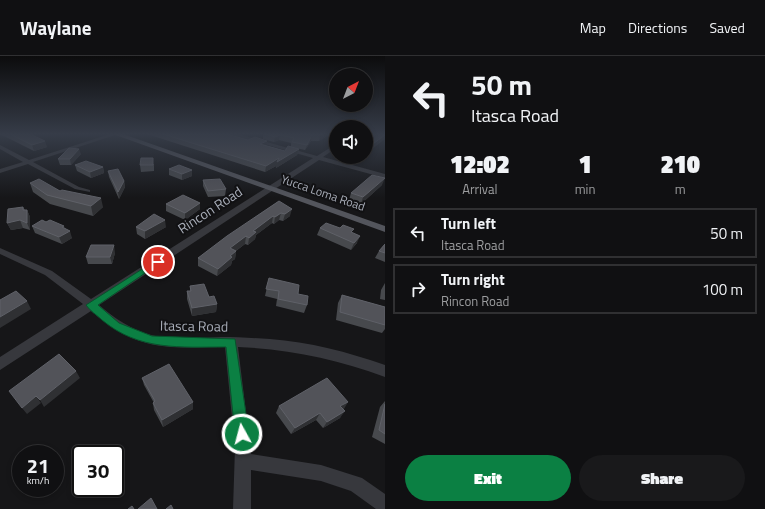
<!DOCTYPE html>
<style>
body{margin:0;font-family:"Titillium Web",sans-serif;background:#19191b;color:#f1f3f6;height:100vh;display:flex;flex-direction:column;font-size:15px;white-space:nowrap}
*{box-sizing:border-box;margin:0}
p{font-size:13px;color:#9c9d9f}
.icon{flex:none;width:22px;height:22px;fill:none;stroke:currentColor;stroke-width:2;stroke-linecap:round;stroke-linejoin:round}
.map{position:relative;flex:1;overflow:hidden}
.side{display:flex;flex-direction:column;background:#101012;width:380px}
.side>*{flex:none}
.guide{background:#101012;color:#f1f3f6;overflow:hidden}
.needle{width:26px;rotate:42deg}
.tools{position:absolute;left:329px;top:12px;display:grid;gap:8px}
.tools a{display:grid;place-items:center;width:44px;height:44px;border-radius:50%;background:#101012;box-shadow:0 2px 6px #0003,0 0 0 1px #303032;font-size:20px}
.speed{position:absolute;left:12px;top:389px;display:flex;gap:8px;font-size:20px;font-weight:700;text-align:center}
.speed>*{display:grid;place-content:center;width:52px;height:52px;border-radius:50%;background:#101012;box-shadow:0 2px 6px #0003,0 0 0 1px #303032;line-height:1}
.speed small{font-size:10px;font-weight:400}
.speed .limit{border:2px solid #111;border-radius:6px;background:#fff;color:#111}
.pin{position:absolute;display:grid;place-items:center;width:34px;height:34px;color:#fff;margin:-17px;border:2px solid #fff;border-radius:50%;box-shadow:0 1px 4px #0007}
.me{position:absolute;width:44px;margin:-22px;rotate:353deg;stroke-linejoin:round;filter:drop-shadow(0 0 3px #0008)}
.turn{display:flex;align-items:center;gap:14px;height:84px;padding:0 20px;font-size:18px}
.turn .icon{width:52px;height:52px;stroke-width:2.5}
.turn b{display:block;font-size:28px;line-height:34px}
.eta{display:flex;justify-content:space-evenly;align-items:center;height:68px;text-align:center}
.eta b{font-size:24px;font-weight:800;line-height:28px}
.cta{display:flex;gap:8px;margin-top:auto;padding:8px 20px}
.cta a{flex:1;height:46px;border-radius:24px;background:#0b8043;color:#fff;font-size:16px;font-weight:800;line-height:46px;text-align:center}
.cta a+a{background:#19191b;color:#f1f3f6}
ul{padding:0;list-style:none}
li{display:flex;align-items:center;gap:12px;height:50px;margin:0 8px 6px;padding:0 12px;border:2px solid #303032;border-radius:0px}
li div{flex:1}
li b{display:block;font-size:15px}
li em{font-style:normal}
header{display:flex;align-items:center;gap:24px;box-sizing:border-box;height:56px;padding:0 20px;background:#101012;border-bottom:1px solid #303032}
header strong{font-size:19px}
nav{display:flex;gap:22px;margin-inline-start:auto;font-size:14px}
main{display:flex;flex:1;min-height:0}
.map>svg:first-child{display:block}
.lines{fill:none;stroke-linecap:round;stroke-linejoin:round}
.minor{fill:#37383d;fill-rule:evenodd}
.major{fill:#53555c;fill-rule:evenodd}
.wall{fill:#47494d}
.shaded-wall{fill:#2f3033}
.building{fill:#525359;stroke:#5f6168}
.route{fill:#0b8043;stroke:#07532c}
.labels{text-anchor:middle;stroke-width:4;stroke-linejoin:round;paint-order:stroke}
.far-street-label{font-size:12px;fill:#a8adb8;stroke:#111113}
.street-label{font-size:14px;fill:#a8adb8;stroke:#111113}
</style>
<header>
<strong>Waylane</strong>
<nav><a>Map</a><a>Directions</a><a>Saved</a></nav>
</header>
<main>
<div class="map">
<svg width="385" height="453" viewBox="0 0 385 453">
<rect width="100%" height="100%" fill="#161618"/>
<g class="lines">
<path class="minor" d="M110,78H118L33,106L79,131L90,134V136L75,133L28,108L0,117V113L23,106L0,93V89L29,104Z
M229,78H238L317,100L336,88V92L323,101L385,118V122L319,104L99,249C114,262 132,274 151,279C174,285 198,282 221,281C237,281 254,282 270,283C309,286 348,296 385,309V321C337,303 289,293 238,291L251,398L321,409L362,422L385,438V453H376L351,435L321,425L251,414V453H233L235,392L225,291C165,292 140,296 91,255L0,314V301L83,248L45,219L0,198V192L52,215L91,243L313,102Z"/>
<path class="major" d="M113,78H123L385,170V176Z"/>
</g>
<path class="wall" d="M0,78H30L47,91L34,95Z
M147,78H231V79L285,95L291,91V87L279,84L274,86L263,83V78H330L319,85H311L305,94L291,91L299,93L297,99L276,112V110L265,116Z
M385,78L368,96L366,95V83Z
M81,98L71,109H60L58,103Z
M154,108V115L141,116L140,109Z
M75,109L103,111L104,117L91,122L77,115Z
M169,113L192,120L182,124L169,119Z
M108,115L124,125L125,131L119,143L109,121Z
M203,124L226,133L225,140L208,141L203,130Z
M30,127L60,135L103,151L93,160L50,148L33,136Z
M382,129L361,148L349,144L351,137Z
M279,145L290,160L283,165L279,164L274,168L272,167L256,179L255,183L248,189L245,188L236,195L235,203L232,205L231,209L217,220L198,210V202Z
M200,147V153L185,164L166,155V148Z
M23,151L25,154H27L30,161V174L23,172L11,174L7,167Z
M32,170L65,172L72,182L62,188L35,177Z
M136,171H166L145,183L137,178Z
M320,172H340L352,177L357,187L351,194L317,179Z
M385,188V206L375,202L379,195Z
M115,197L112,208H88L86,201Z
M269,222L298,238L307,249L304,257L276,250L277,243L265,240Z
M385,227V244L380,243L381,234Z
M190,230L209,241L217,248L216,256L192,260L187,243V235H190Z
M342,239L385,251V273L382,277L336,264L338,247Z
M142,322L193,353L163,371L154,354L153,347H154L144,329Z
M385,345V388L372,381L380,351Z
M279,350L344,353H343L340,362L323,372L316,364L291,378L276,357Z"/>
<path class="shaded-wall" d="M322,78H330L319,85L320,79Z
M280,79L279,84L274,86L275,81Z
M312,79L311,85L305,94L307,89Z
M385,79V83L368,96L370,90Z
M45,85L47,91L34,95L32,89Z
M267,85L266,90L260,88Z
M79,93L81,98L71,109L70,103Z
M299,93L297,99L276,112V110L265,116L266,110L279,102Z
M103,111L104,117L91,122L90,116Z
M192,114V120L182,124V118Z
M385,122L382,129L361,148L363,141Z
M124,125L125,131L119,143L118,136Z
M101,142L103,151L93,160L91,150Z
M200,147V153L185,164V157Z
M292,153L290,160L283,165L285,158Z
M27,154L30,161V174L27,167Z
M281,157L279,164L274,168L275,161Z
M273,160L272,167L256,179L255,183L248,189L249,182L253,175Z
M20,164L23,172L11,174L7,167Z
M165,164L166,171L145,183V175Z
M64,170L67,177L70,175L72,182L62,188L59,181L62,171Z
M246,180L245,188L229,200L230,192Z
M360,180L357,187L351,194L354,187Z
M114,189L115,197L112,208L110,201Z
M236,195L235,203L232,205L231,209L217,220L218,213L230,200Z
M27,245L31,253L0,272V261Z
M217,248L216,256L192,260V252Z
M76,315L80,322L44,351L40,344Z
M36,340L41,347L27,358L22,352Z
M193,346V353L163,371L162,364Z
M348,346L344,353L336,357L340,350Z
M345,355L340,362L323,372L327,366Z
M320,357L316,364L291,378L295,372Z"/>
<path class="building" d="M10,78H30L45,85L32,89Z
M163,78H227L248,84L255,81L267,85L260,88L285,95L288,90L299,93L277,106L279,102L266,110Z
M265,78H322L320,79H312L307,89L292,86L294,82L280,79L275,81Z
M372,78H385V79L370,90L366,89V83Z
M69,92L79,93L70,103H58Z
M141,102H153V109H140Z
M86,105L103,111L90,116L75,109Z
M179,109L192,114L182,118L169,113Z
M118,113L124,125L118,136L108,115Z
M372,119L385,122L363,141L351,137Z
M39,123L60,135L62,134L101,142L91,150L47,139L30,127Z
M220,123L226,133L208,135L203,124Z
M183,139L200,147L185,157L166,148Z
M279,145L292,153L285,158L281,157L275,161L273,160L253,175L256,176L249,182L246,180L230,192L236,195L230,200L232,201L218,213L198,202L227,180Z
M23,151V154H27V167L20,164L7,167L8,153Z
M154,158L165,164L145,175L136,171Z
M42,164L46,166L50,164L64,170L62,171L70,175L59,181L32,170Z
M326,167L340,172L343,169L354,173L351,176L360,180L354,187L320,172Z
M385,188V197L379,195Z
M91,189H114L110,201H86Z
M269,222L299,229L298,238L308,240L307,249L278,243L279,235L266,233Z
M204,228L209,241L214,240L217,248L192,252L187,235H191L190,230Z
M16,235L27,245L0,261V244Z
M342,239L385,251V269L340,256Z
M59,298L76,315L40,344L36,340L22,352L9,335Z
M169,308L193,346L162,364L153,347L155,345L142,322Z
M327,322L348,346L340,350L345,355L327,366L320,357L295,372L279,350Z
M385,348V378L379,374Z
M151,442L157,453H138Z
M171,449L173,453H166Z
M132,450L134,453H128Z"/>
<linearGradient id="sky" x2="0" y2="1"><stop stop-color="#0c0c0d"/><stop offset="0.55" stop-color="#363c48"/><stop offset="1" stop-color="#363c48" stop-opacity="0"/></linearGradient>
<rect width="385" height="142" fill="url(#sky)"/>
<path class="route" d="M158,203L160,204V207L98,249L119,267L152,280L235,283L249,378L247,383L242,385L237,383L235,378L226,291C180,291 139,295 102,264C97,259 90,255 86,249Z"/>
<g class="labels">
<g class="far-street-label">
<text transform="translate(323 137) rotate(19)" y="4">Yucca Loma Road</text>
</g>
<g class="street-label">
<text transform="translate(210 154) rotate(-33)" y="5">Rincon Road</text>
<text transform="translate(194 270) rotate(1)" y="5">Itasca Road</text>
</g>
</g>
</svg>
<div class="tools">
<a><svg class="needle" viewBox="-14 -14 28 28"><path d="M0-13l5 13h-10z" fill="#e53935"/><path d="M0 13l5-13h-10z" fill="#9c9d9f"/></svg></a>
<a><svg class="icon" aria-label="sound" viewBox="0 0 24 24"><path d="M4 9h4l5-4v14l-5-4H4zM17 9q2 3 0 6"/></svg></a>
</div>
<div class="speed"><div>21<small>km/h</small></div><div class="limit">30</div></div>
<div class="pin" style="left:158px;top:206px;background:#d93025"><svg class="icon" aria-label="arrive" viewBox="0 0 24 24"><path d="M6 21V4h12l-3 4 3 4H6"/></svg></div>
<svg class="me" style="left:242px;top:378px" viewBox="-20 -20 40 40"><circle r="17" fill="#0b8043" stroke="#fff" stroke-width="3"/><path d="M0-11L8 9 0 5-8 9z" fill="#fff"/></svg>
</div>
<section class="side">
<div class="guide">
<div class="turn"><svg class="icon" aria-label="left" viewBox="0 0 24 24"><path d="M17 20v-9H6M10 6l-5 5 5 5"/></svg><div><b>50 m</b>Itasca Road</div></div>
</div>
<div class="eta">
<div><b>12:02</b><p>Arrival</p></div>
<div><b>1</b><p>min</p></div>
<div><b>210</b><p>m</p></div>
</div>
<ul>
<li><svg class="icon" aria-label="left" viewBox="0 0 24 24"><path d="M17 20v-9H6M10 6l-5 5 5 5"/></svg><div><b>Turn left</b><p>Itasca Road</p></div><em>50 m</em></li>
<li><svg class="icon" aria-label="right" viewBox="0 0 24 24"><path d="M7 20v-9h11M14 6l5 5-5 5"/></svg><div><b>Turn right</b><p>Rincon Road</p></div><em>100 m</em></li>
</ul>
<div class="cta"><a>Exit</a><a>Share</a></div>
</section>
</main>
